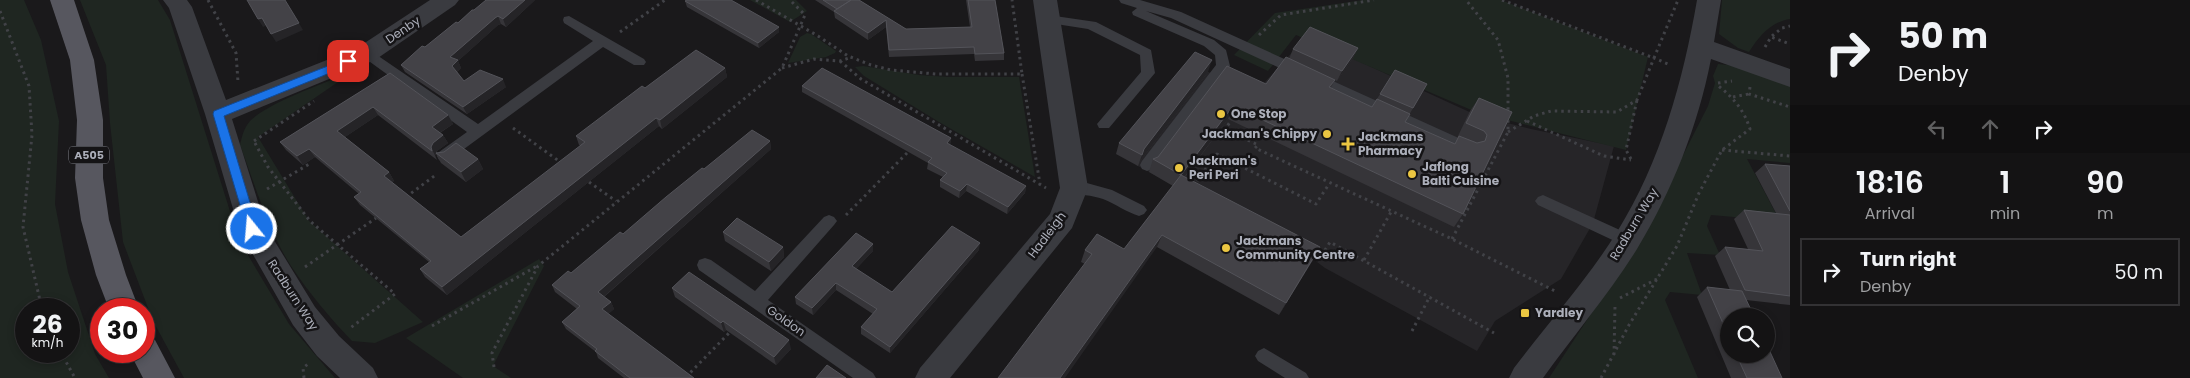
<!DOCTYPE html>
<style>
body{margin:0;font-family:Poppins,sans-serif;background:#212022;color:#f1f3f6;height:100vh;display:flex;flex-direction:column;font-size:19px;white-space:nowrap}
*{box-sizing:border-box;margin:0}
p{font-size:16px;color:#9d9ea0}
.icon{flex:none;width:28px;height:28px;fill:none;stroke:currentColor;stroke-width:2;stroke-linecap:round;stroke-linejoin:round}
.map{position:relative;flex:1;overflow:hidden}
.panel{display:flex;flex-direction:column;background:#141314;width:400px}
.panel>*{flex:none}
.guide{background:#141314;color:#f1f3f6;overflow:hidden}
.tools{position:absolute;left:1720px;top:308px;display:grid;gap:10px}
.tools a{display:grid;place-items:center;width:55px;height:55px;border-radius:50%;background:#141314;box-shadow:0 2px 8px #0003,0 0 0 1px #333234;font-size:25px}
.speed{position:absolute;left:15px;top:298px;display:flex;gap:10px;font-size:25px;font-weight:700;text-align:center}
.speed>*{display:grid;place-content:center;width:65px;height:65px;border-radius:50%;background:#141314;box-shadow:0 2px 8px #0003,0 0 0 1px #333234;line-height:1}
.speed small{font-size:12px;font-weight:400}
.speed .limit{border:8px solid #d22;background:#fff;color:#111}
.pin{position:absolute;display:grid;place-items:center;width:42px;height:42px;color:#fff;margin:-21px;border-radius:10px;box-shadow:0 2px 8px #0006}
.me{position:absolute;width:55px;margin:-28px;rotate:343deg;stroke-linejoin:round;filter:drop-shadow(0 0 4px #0008)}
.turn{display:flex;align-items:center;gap:18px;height:105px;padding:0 25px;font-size:22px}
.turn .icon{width:65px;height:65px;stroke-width:2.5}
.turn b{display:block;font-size:35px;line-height:42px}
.lanes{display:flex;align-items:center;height:48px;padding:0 25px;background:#0003;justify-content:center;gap:25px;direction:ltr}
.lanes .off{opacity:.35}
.eta{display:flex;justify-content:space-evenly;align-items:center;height:85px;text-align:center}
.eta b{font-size:30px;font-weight:600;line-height:35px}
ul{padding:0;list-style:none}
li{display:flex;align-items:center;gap:15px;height:68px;margin:0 10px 8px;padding:0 15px;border:2px solid #333234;border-radius:0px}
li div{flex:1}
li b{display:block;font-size:19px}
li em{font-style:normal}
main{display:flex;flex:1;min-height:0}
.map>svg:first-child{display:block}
.built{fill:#262528}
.green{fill:#1f2621;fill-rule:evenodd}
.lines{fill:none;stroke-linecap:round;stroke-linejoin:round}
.path{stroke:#414247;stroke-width:3;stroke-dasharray:2.5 4;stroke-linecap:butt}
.lane{fill:#3a3b40;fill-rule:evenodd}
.street{fill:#3a3b40;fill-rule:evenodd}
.primary{fill:#57575f;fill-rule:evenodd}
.wall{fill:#363539}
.shaded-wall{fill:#252427}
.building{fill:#434247;stroke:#535359}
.route{fill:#1a73e8;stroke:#114b97}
.poi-dot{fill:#ebc642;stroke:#151416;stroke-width:2}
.labels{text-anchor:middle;stroke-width:5;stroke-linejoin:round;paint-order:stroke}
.shield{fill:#151416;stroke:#7f8089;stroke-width:1}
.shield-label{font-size:11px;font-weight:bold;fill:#acafba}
.street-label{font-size:12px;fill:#acafba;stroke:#151416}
.poi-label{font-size:12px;font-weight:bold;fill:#acafba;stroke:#151416;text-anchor:start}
</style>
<main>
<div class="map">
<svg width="1790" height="378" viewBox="0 0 1790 378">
<rect width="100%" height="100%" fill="#1a191b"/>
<path class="built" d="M1306,37L1476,115L1531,129L1614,146L1593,223L1561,279L1495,321L1477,351L1325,268L1313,259L1136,165L1192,64L1254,94Z"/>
<path class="green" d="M0,0H24L41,40L59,121L55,204L68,272L95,354L109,378H0ZM26,309H69V351H26Z
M80,0H158L170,20L239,240L289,324L335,378H184L153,321L123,242L110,123L106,65Z
M750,0H796L807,11L790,22Z
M1363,0H1501L1648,57L1626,150L1476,112L1296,35L1268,71L1234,55L1275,13Z
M1722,0H1790V19C1771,22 1759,36 1749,52L1738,48L1719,34Z
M807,33L811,34L836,51L835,53L826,57L788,63L800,37Z
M1718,64L1737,66L1790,86V163L1747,159L1780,221L1711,215L1707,226L1720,255L1687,253L1702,295L1670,292L1665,300L1698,378H1549L1642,236L1708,106L1715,83L1713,76Z
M863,66L919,75L949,77H1019L1035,177L939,122L864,76L855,67Z
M354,71L258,137L309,221L423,322L375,343L352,341C330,318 309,293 291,266C268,230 255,185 240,145C242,136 244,128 250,121C269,102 328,82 354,71Z
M539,259L544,266L493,366L511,378H463L406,338Z"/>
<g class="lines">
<path class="path" d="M208,0L236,53L238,82
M756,0L818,36L848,56L871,65L891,70L936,74H1022L1012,0
M1502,0L1654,58L1678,0
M0,11L29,86L32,135L23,227L42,309
M620,32L665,0
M1259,35L1281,15L1374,0
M1772,36L1782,28L1790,26
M1765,47L1771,37L1790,44
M840,61L861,79L1046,188
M782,68L814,59L840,61L849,58
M1022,74L1040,184
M1718,83L1732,81
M1750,87L1749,94L1790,107
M1733,97L1749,94
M1233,118L1225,129L1258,145L1255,148L1452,239L1555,291
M1527,121L1604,156L1631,160
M513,128L563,164
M1508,132L1534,116L1551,111L1617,112L1637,100L1654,58L1668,64
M254,141L314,101
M255,143L268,167L310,221L395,294L349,329
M1722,150L1790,156
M1631,159L1626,150L1637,100
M589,182L616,201
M1193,186L1217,154L1316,204L1329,184
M267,189L311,163
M406,197L437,174
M846,215L908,152
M1452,239L1508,132V78L1498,40L1466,0
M1312,256L1319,260L1330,242L1494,333
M1364,260L1391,212
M305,267L376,218
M1620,298L1657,279
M432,326L537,266
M1412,331L1430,296
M60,351L75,378
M1614,355L1615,306
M494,367L492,353L538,266L782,68L805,15L790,0
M686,377L731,331
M304,378L303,368L308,364
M1601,378L1629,325L1677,246L1699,193L1722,150L1750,129C1744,110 1733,97 1717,85"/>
<path class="lane" d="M1119,0H1140L1181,12L1474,145L1476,149L1474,153L1469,154L1464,153L1171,18L1146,11L1214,40L1226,50L1230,66L1152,169L1147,171L1142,169L1140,165L1142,161L1216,65L1215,55L1204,46L1133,15L1132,12L1137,8L1121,3Z
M1048,15L1096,22L1151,50L1155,73L1109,128H1099L1097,124L1141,72L1140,55L1088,29L1043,22L1042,19Z
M569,16L644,59L646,62L644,65H634L603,47L449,160L444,162L439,160L437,156L439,152L467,132L359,54L361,51H371L478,124L593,41L564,23L563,20L564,17Z
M1076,180L1112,190L1144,206L1147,210L1144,214L1139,216C1126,212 1116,204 1103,199C1092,195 1079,195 1069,192L1067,188L1071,182Z
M1543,195L1633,236L1635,240L1633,244L1627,246L1621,244L1538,205L1535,201L1538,197Z
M829,215L834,217L837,221L834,225L768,300L873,373L876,378H853L699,270L697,265L699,260L705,258L711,260L755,291L824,217Z
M1264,348L1306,373L1309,378H1285L1258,361L1255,356L1258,351Z"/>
<path class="street" d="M163,0H187L192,7L226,100L357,48L430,0H459L455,5L375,60L232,119L266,227L315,307L339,336L373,368L378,378H340L317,356L293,325L243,237L239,229L205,114L169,8Z
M1033,0H1057L1088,188L1072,228L950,378H915L920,368L1050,214L1060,188Z
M1697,0H1721L1714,42L1790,69V87L1711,59C1698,126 1672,191 1637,249C1609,294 1574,335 1543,378H1509L1514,368C1548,323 1587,280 1617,232C1661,161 1683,81 1697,0Z"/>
<path class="primary" d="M50,0H74L94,60L103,120V178L109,220L126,275L139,309H109L96,275L81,220L75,178L77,120L70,60Z
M144,336L155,340L175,378H143L129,351H144Z"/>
</g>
<path class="wall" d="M535,0L506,27L501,24L498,25L458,61L461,68L457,72L464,81L506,87L467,114L405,72L401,65L474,10Z
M815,0H859L906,29L970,27L966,0H995L1004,53V60L975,61L974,54L889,57L886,27L868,40L835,18L834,12Z
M685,1L779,32L759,48L687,7Z
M1358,48L1353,58L1337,81L1335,80L1331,88L1372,107L1395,70L1427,84L1405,122L1454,144L1459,136H1458L1470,111L1479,98L1512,112L1463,214L1454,227L1228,119L1185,177L1313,260L1279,315L1157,247L1085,264L1081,262L1085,250L1124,249L1173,186L1149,172L1153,159L1158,157L1266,84L1289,59L1293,49Z
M725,68L727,77L662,129L659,126L447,295L425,277L420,269L429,262L360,205L354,197L359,194L315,157L303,165L286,150L280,142L390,73L448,115L453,124L440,133L443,135L448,143L437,151V153L478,159L483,169L466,182L441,163L436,154L435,155L437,160L378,115L345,137L389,172L394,181L392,182L461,237L581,146L579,145L576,136L645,88Z
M1208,72L1141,160L1138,166L1116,154L1119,143Z
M802,86L951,138L950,145L1026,186L1025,193L1007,214L966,191L959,198L940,187V180L943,177L927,169L928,163L802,92Z
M770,141L771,149L604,297L611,302L614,309L608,314L694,378H624L598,358L596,352L566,329L562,322L577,309L555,292L552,285L571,273L623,234L704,169Z
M1765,164L1790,166V305L1746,300L1729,316V354H1766L1782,378H1731L1697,297L1707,287L1730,290L1715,256L1725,247L1748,249L1734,219L1744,210L1776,213L1755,173Z
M723,232L783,247L784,257L771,271L725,241Z
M873,244V251L856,269L892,292L979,250L890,353L861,334V327L873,314L836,290L813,315L796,304L795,297Z
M672,288L791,349L776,365L726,330L724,332L675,297Z"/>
<path class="shaded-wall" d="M525,0H535L506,27L503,19Z
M498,16L501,24L498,25L458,61L461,68L456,73L452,66L450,57L495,18Z
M262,18L267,25L263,27L258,19Z
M886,20V27L868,40V33Z
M299,23L303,30L276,42L271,34Z
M779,27V32L759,48L758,43Z
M1358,48L1353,58L1337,81L1342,71Z
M1212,60L1208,72L1141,160L1138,166L1144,149Z
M725,68L727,77L662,129L660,120Z
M503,79L506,87L467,114L463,107Z
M1233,106L1228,119L1176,188L1181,175Z
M373,107L378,115L342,139L337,131Z
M448,115L453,124L436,135L432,127Z
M656,118L659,126L447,295L442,287Z
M443,135L448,143L437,151L435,155L437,160L431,147L433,143Z
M951,138L950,145L947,143Z
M770,141L771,149L601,299L598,292Z
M309,149L315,157L303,165L297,156Z
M478,159L483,169L466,182L461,172Z
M389,172L394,181L389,184L384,176Z
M967,184L966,191L959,198L960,191Z
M1026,186L1025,193L1007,214L1008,207Z
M1162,235L1157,247L1065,378H1060Z
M980,243L979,250L890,353V347Z
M873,244V251L852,273V266Z
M783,247L784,257L771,271L769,262Z
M1320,247L1313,260L1279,315L1286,303Z
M836,283V290L813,315L812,308Z
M611,302L614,309L605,317L602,309Z
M723,321L726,330L724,332L721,323Z
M789,340L791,349L776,365L774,357Z"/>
<path class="building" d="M247,0H285L299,23L271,34L262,18L258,19Z
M486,0H525L503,19L498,16L495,18L450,57L458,60L452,66L464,81L480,70L503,79L463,107L401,65L422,46L425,47L456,22L458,23L472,10H474Z
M687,0H731L779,27L758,43L685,1Z
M823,0H851L837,9Z
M851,0H859L906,29L972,27L968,0H995L1004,53L975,54L974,47L889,50L886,20L868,33L834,11Z
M1310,27L1358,48L1342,71L1293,49Z
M696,50L725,68L660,120L656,118L442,287L420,269L431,261L354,197L361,192L309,149L297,156L280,142L390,73L448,115L432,127L443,135L433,143L431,147L432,151L373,107L337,131L389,172L384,176L461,237L585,142L576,136L642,86L645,88Z
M1195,52L1212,60L1144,149L1142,155L1119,143Z
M1286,57L1335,80L1329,87L1372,107L1377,99L1410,114L1405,122L1455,144L1459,136L1477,143L1485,141L1487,135L1484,131L1466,123L1479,98L1512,112L1463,214L1233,106L1181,175L1320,247L1286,303L1162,235L1060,378H998L1092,254L1085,250L1097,234L1124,249L1181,175L1153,159L1158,157L1227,66L1266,84Z
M822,68L951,138L947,143L1026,186L1008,207L967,184L960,191L940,180L947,173L928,162L932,158L802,86Z
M1395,70L1427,84L1413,108L1380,94Z
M752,130L770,141L598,292L611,302L602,309L694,378H630L595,351L597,349L562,322L580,306L552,285L568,271L571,273L620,232L623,234L666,197L702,168L704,169Z
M456,143L478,159L461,172L436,153L444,152Z
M1765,164L1790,166V211Z
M1744,210L1790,215V296L1745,290L1725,247L1763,251Z
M737,218L783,247L769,262L723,232Z
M952,226L980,243L890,347L861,327L877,309L836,283L812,308L795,297L856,233L873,244L852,266L892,292Z
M689,272L789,340L774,357L723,321L721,323L672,288Z
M1707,287L1742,291L1754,316H1729V337Z
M1766,343L1782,378H1747L1736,354H1766Z
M827,365L846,378H816Z"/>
<path class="route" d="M348,58L353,61L352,64L224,116L258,229L252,234L248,232L213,114L214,111Z"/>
<g class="poi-dot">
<circle cx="1221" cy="114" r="5"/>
<circle cx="1327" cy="134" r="5"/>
<path d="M1345.5 136.5h5v5h5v5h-5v5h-5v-5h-5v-5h5z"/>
<circle cx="1179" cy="168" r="5"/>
<circle cx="1412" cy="174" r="5"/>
<circle cx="1226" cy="248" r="5"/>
<rect x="1520" y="308" width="10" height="10" rx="2.5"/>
</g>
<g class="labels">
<rect class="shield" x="69" y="146.5" width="40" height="17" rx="4"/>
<g class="shield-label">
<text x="89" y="159">A505</text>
</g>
<g class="street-label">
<text transform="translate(403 30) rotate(-34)" y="4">Denby</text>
<text transform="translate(1634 224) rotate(-59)" y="4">Radburn Way</text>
<text transform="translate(1047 235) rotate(-53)" y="4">Hadleigh</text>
<text transform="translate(293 295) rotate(57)" y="4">Radburn Way</text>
<text transform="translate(786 321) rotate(35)" y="4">Goldon</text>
</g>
<g class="poi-label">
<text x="1231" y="118">One Stop</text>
<text x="1317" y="138" text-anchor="end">Jackman's Chippy</text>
<text x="1358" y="141">Jackmans<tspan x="1358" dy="14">Pharmacy</tspan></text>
<text x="1189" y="165">Jackman's<tspan x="1189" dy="14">Peri Peri</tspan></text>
<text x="1422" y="171">Jaflong<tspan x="1422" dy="14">Balti Cuisine</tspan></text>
<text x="1236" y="245">Jackmans<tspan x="1236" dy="14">Community Centre</tspan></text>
<text x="1535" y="317">Yardley</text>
</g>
</g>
</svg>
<div class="tools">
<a><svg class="icon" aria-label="search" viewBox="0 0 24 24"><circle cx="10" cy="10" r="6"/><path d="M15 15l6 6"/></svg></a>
</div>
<div class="speed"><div>26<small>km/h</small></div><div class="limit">30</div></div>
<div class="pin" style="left:348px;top:61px;background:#d93025"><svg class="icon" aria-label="arrive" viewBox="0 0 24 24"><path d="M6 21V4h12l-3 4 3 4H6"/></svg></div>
<svg class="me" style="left:252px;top:229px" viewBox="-20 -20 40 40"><circle r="17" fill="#1a73e8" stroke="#fff" stroke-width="3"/><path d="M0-11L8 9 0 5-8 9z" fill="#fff"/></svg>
</div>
<section class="panel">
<div class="guide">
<div class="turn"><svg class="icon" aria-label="right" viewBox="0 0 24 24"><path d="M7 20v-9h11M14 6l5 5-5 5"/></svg><div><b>50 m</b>Denby</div></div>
<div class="lanes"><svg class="icon off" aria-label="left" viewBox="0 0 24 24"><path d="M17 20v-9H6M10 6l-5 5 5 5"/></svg><svg class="icon off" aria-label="ahead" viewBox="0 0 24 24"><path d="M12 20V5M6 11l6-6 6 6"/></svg><svg class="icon" aria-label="right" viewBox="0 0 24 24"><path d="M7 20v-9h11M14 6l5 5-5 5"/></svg></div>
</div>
<div class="eta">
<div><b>18:16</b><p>Arrival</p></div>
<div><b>1</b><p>min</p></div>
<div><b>90</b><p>m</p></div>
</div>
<ul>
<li><svg class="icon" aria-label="right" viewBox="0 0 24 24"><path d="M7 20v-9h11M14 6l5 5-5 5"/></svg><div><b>Turn right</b><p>Denby</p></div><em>50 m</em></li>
</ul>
</section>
</main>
